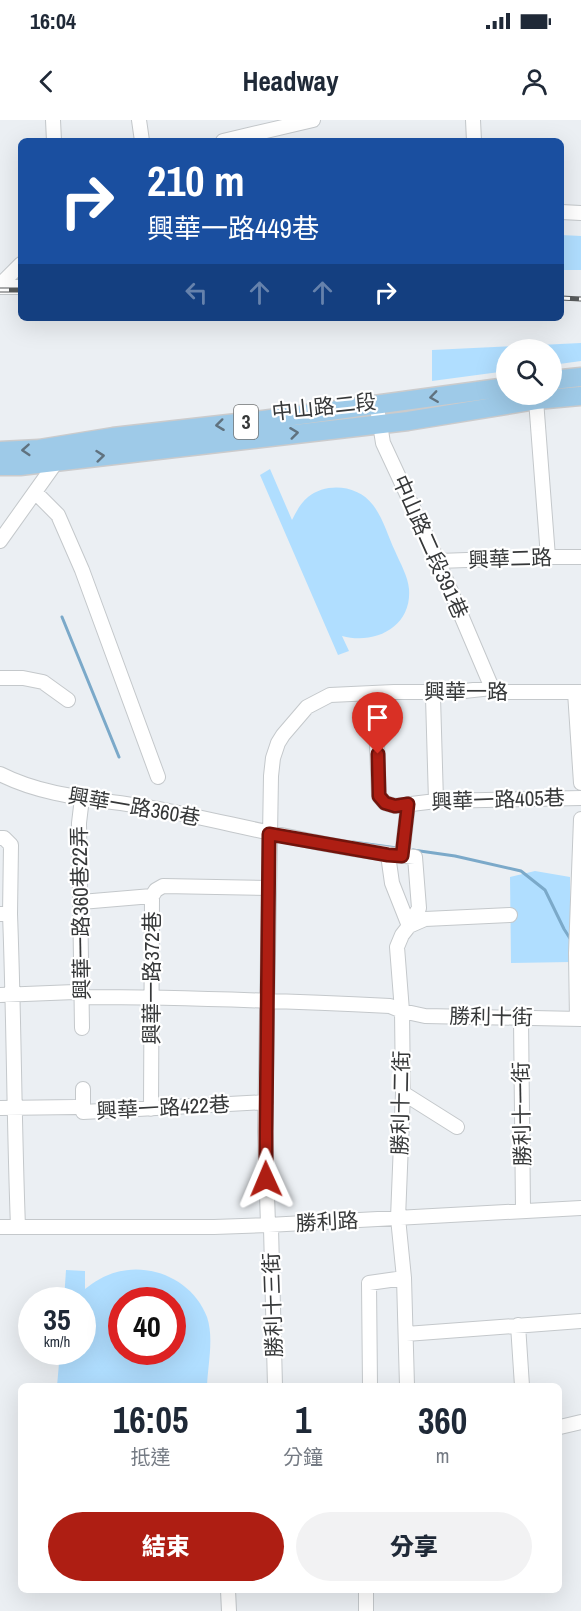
<!DOCTYPE html>
<html lang="zh-TW">
<meta charset="utf-8">
<style>
body{margin:0;font-family:"Archivo Narrow","Noto Sans TC",sans-serif;background:#f2f2f3;color:#1f2937;height:100vh;display:flex;flex-direction:column;font-size:22px;white-space:nowrap}
*{box-sizing:border-box;margin:0}
p{font-size:20px;color:#747a83}
.icon{flex:none;width:33px;height:33px;fill:none;stroke:currentColor;stroke-width:2;stroke-linecap:round;stroke-linejoin:round}
.map{position:relative;flex:1;overflow:hidden}
.panel{position:absolute;left:18px;top:1263px;width:544px;height:210px;display:flex;flex-direction:column;background:#fff;border-radius:9px;box-shadow:0 6px 24px #0002}
.panel>*{flex:none}
.banner{position:absolute;left:18px;top:18px;width:546px;height:183px;border-radius:9px;box-shadow:0 6px 24px #0002;background:#1a4fa0;color:#fff;overflow:hidden}
.controls{position:absolute;left:496px;top:219px;display:grid;gap:12px}
.controls a{display:grid;place-items:center;width:66px;height:66px;border-radius:50%;background:#fff;box-shadow:0 6px 24px #0002;font-size:30px}
.speed{position:absolute;left:18px;top:1167px;display:flex;gap:12px;font-size:30px;font-weight:700;text-align:center}
.speed>*{display:grid;place-content:center;width:78px;height:78px;border-radius:50%;background:#fff;box-shadow:0 6px 24px #0002;line-height:1}
.speed small{font-size:15px;font-weight:400}
.speed .limit{border:9px solid #d22;background:#fff;color:#111}
.pin{position:absolute;display:grid;place-items:center;width:51px;height:51px;color:#fff;margin:-62px -26px;border-radius:50% 50% 50% 0;rotate:-45deg;box-shadow:0 0 6px #0007}
.pin .icon{rotate:45deg}
.me{position:absolute;width:66px;margin:-33px;rotate:359deg;stroke-linejoin:round;filter:drop-shadow(0 0 4px #0008)}
.turn{display:flex;align-items:center;gap:21px;height:126px;padding:0 30px;font-size:27px}
.turn .icon{width:78px;height:78px;stroke-width:2.5}
.turn b{display:block;font-size:42px;line-height:51px}
.lanes{display:flex;align-items:center;height:57px;padding:0 30px;background:#0003;justify-content:center;gap:30px;direction:ltr}
.lanes .off{opacity:.35}
.eta{display:flex;justify-content:space-evenly;align-items:center;height:102px;text-align:center}
.eta b{font-size:36px;font-weight:800;line-height:42px}
.button{display:flex;gap:12px;margin-top:auto;padding:12px 30px}
.button a{flex:1;height:69px;border-radius:36px;background:#ae1e13;color:#fff;font-size:24px;font-weight:800;line-height:69px;text-align:center}
.button a+a{background:#f2f2f3;color:#1f2937}
.status{display:flex;justify-content:space-between;align-items:center;height:42px;padding:0 30px;background:#fff;direction:ltr}
.status svg{height:16px;fill:currentColor}
header{display:flex;justify-content:space-between;align-items:center;height:78px;padding:0 30px;background:#fff;font-size:27px;font-weight:800}
.map>svg:first-child{display:block}
.green{fill:#b0deff;fill-rule:evenodd}
.lines{fill:none;stroke-linecap:round;stroke-linejoin:round}
.stream{stroke:#7ba9c9;stroke-width:3}
.minor-casing{stroke:#c4c8cb;stroke-width:16}
.major-casing{stroke:#cbcbcc;stroke-width:21}
.minor{stroke:#fff;stroke-width:14}
.major{stroke:#9ecae8;stroke-width:18}
.rail-casing{stroke:#585b5c;stroke-width:5}
.rail{stroke:#fff;stroke-width:3;stroke-dasharray:9;stroke-linecap:butt}
.oneway{stroke:#60727f}
.route-casing{stroke:#71140c;stroke-width:15}
.route{stroke:#ae1e13;stroke-width:10}
.labels{text-anchor:middle;stroke-width:4.5;stroke-linejoin:round;paint-order:stroke}
.shield{fill:#fff;stroke:#727474;stroke-width:1.5}
.shield-label{font-size:20px;font-weight:bold;fill:#363839}
.street-label{font-size:21px;fill:#363839;stroke:#fff}
</style>
<div class="status"><b>16:04</b><svg viewBox="0 0 49 12"><path d="M0 12V9h3v3zM5 12V6h3v6zM10 12V3h3v9zM15 12V0h3v12zM26 1h20v11H26zM47 4h2v5h-2z"/></svg></div>
<header><svg class="icon" aria-label="back" viewBox="0 0 24 24"><path d="M15 5l-7 7 7 7"/></svg>Headway<svg class="icon" aria-label="person" viewBox="0 0 24 24"><circle cx="12" cy="8" r="4"/><path d="M4 21q1-7 8-7t8 7"/></svg></header>
<div class="map">
<svg width="581" height="1491" viewBox="0 0 581 1491">
<rect width="100%" height="100%" fill="#ebeff3"/>
<path class="green" d="M561,115L581,116V150H561Z
M581,223V241L552,245V230H507V251L432,261V230Z
M270,349L292,400C296,392 300,384 308,377C327,362 358,365 373,385C383,398 388,416 395,431C400,443 408,456 409,469C412,507 375,525 342,516L349,531L338,535L260,355Z
M535,751L570,757L571,842L511,843L510,757Z
M66,1150L85,1151V1169C94,1162 105,1155 117,1152C153,1142 194,1162 207,1197C214,1218 208,1244 207,1266H57L60,1232H82V1180H64ZM122,1180H172V1232H122Z"/>
<g class="lines">
<path class="stream" d="M62,497L119,637
M353,722L397,728
M413,730L455,736L521,751L545,770L564,809L571,820"/>
<g class="minor-casing">
<path id="minor" d="M53,0L54,21
M139,0L142,21
M473,0L474,21
M223,21L313,0
M561,92L581,93
M0,165L21,144
M0,167H21
M536,280L548,437
M376,284L380,304L383,323L438,441L492,568
M35,372L58,395L82,450L158,657
M0,421L57,341
M438,441L548,437H581
M0,558H23L43,562L68,580
M575,572L581,663
M375,573L379,676L385,683L395,686L436,681L581,678
M433,577L436,681
M0,654C51,680 109,679 164,690C248,707 331,729 415,737L419,788L409,806
M0,718H4L11,725L10,794
M388,735L392,763L409,806
M402,736L408,684
M81,782L152,776
M0,794H10C14,898 14,1002 18,1107
M0,875L75,872
M82,877C185,877 287,881 390,886L402,891L425,896L581,899
M521,898L523,1090
M577,899L576,833L581,699
M82,908L79,703L82,678
M83,969V992L266,982
M403,973L457,1007
M0,988L76,987
M151,989L152,776L156,770L163,766L269,768
M0,1107H214L268,1105L581,1088
M518,1205L522,1266
M406,1214L581,1201
M275,1266L271,1108L268,1105L265,1012L271,656L273,638L278,623L283,615L307,587L330,575L394,572H455L492,568L504,572H581
M370,1266L369,1163L404,1158
M407,1266L404,1158L398,1098L403,973L402,891L397,827L402,815L409,806L425,799L510,795
M560,1307L581,1302
M228,1470L229,1491
M366,1491V1470"/>
</g>
<g class="major-casing">
<path id="major" d="M552,260L581,257
M0,331L39,329L113,317L263,300L507,267
M0,346H20L408,301L536,280L581,276"/>
</g>
<use href="#minor" class="minor"/>
<use href="#major" class="major"/>
<g class="rail-casing">
<path id="rail" d="M0,170H21
M561,178L581,179"/>
</g>
<use href="#rail" class="rail"/>
</g>
<defs><path id="oneway-chevron" d="M-2-3.5L2.5 0L-2 3.5" fill="none" stroke-width="1.6" stroke-linecap="round" stroke-linejoin="round" transform="scale(1.5)"/></defs>
<g class="oneway">
<use href="#oneway-chevron" transform="translate(434 277) rotate(172)"/>
<use href="#oneway-chevron" transform="translate(220 305) rotate(173)"/>
<use href="#oneway-chevron" transform="translate(294 313) rotate(-7)"/>
<use href="#oneway-chevron" transform="translate(26 330) rotate(176)"/>
<use href="#oneway-chevron" transform="translate(100 336) rotate(-6)"/>
</g>
<g class="lines">
<g class="route-casing">
<path id="route" d="M266,1059V1012L269,714L388,735L402,736L408,684L395,686L385,683L379,676L378,634"/>
</g>
<use href="#route" class="route"/>
</g>
<g class="labels">
<rect class="shield" x="234" y="285" width="24" height="34" rx="4.5"/>
<g class="shield-label">
<text x="246" y="309">3</text>
</g>
<g class="street-label">
<text transform="translate(324 287) rotate(-6)" y="7">中山路二段</text>
<text transform="translate(430 427) rotate(66)" y="7">中山路二段391巷</text>
<text transform="translate(510 439) rotate(-2)" y="7">興華二路</text>
<text x="466" y="579">興華一路</text>
<text transform="translate(498 680) rotate(-2)" y="7">興華一路405巷</text>
<text transform="translate(134 687) rotate(10)" y="7">興華一路360巷</text>
<text transform="translate(81 793) rotate(-91)" y="7">興華一路360巷22弄</text>
<text transform="translate(152 858) rotate(-90)" y="7">興華一路372巷</text>
<text transform="translate(491 897) rotate(1)" y="7">勝利十街</text>
<text transform="translate(401 983) rotate(-89)" y="7">勝利十二街</text>
<text transform="translate(163 988) rotate(-3)" y="7">興華一路422巷</text>
<text transform="translate(522 994) rotate(-91)" y="7">勝利十一街</text>
<text transform="translate(327 1102) rotate(-3)" y="7">勝利路</text>
<text transform="translate(273 1185) rotate(-92)" y="7">勝利十三街</text>
</g>
</g>
</svg>
<div class="controls">
<a><svg class="icon" aria-label="search" viewBox="0 0 24 24"><circle cx="10" cy="10" r="6"/><path d="M15 15l6 6"/></svg></a>
</div>
<div class="speed"><div>35<small>km/h</small></div><div class="limit">40</div></div>
<div class="pin" style="left:378px;top:634px;background:#d93025"><svg class="icon" aria-label="arrive" viewBox="0 0 24 24"><path d="M6 21V4h12l-3 4 3 4H6"/></svg></div>
<svg class="me" style="left:266px;top:1059px" viewBox="-20 -20 40 40"><path d="M0-17L14 15 0 8-14 15z" fill="#ae1e13" stroke="#fff" stroke-width="4"/></svg>
<div class="banner">
<div class="turn"><svg class="icon" aria-label="right" viewBox="0 0 24 24"><path d="M7 20v-9h11M14 6l5 5-5 5"/></svg><div><b>210 m</b>興華一路449巷</div></div>
<div class="lanes"><svg class="icon off" aria-label="left" viewBox="0 0 24 24"><path d="M17 20v-9H6M10 6l-5 5 5 5"/></svg><svg class="icon off" aria-label="ahead" viewBox="0 0 24 24"><path d="M12 20V5M6 11l6-6 6 6"/></svg><svg class="icon off" aria-label="ahead" viewBox="0 0 24 24"><path d="M12 20V5M6 11l6-6 6 6"/></svg><svg class="icon" aria-label="right" viewBox="0 0 24 24"><path d="M7 20v-9h11M14 6l5 5-5 5"/></svg></div>
</div>
<section class="panel">
<div class="eta">
<div><b>16:05</b><p>抵達</p></div>
<div><b>1</b><p>分鐘</p></div>
<div><b>360</b><p>m</p></div>
</div>
<div class="button"><a>結束</a><a>分享</a></div>
</section>
</div>
